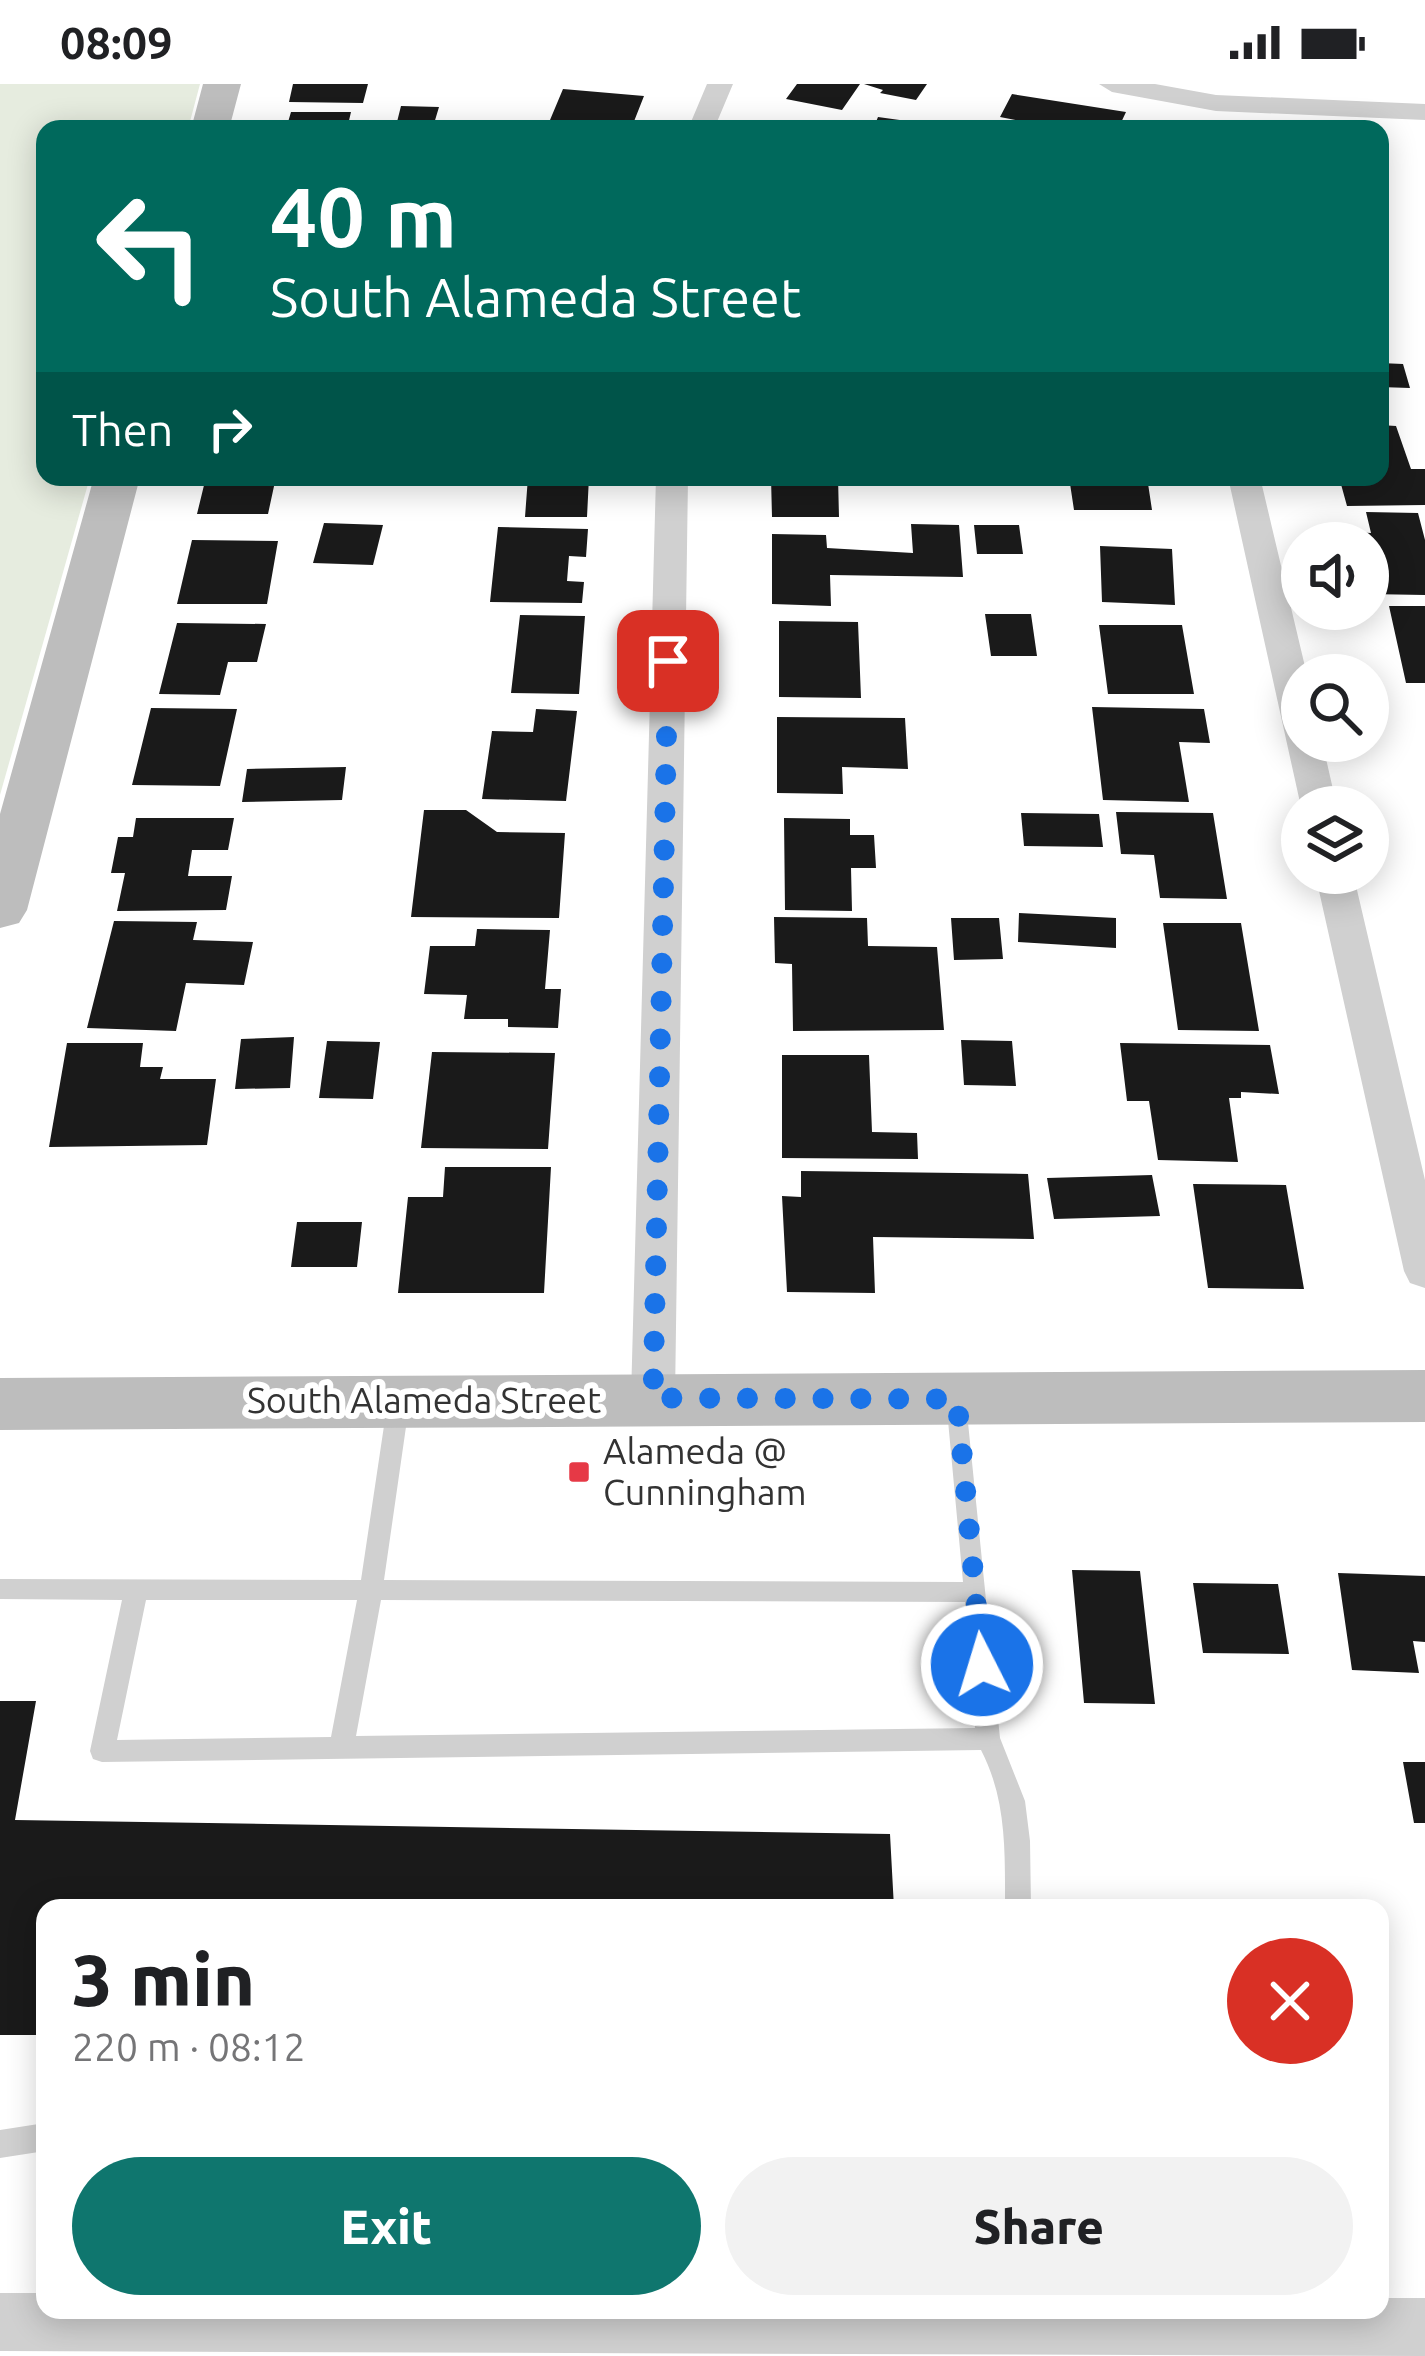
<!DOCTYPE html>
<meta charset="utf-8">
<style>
body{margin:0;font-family:Ubuntu,sans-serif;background:#f2f2f2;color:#202124;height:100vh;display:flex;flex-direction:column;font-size:45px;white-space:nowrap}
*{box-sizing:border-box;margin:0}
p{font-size:39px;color:#757577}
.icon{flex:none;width:66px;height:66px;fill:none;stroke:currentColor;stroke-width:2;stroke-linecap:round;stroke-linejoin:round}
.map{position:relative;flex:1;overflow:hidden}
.sheet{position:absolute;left:36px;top:1815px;width:1353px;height:420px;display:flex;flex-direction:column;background:#fff;border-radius:24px;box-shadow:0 6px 30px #0003}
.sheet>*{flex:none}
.guide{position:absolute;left:36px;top:36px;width:1353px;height:366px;border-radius:24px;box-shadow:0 6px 30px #0003;background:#00695c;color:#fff;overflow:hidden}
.controls{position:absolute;left:1281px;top:438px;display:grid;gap:24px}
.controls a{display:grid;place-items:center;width:108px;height:108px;border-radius:50%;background:#fff;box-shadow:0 6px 30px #0003;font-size:60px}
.pin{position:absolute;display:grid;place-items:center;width:102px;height:102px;color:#fff;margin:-51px;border-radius:24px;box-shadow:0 6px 18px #0006}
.me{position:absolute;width:132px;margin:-66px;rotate:355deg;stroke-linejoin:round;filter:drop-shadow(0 0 9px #0008)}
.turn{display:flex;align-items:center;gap:42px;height:252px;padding:0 36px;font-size:54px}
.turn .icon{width:156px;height:156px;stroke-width:2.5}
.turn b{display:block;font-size:84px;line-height:102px}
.then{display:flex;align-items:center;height:114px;padding:0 36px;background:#0003;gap:24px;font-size:45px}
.round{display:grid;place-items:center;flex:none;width:126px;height:126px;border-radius:63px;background:#f2f2f2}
.headline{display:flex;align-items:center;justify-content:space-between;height:204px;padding:0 36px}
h1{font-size:72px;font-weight:800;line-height:90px}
.button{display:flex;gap:24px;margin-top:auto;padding:24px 36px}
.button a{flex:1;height:138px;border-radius:72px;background:#0f766e;color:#fff;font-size:48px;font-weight:800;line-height:138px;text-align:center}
.button a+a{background:#f2f2f2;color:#202124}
.status{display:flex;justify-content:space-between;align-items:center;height:84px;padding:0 60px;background:#fff;direction:ltr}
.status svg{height:33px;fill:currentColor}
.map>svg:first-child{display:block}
.green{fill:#e6ecdf}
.building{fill:#1a1a1a}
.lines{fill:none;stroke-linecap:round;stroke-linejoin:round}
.lane{fill:#d0d0d0;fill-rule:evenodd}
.street{fill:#d0d0d0;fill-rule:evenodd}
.secondary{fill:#bdbdbd;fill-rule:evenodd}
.route{stroke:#1a73e8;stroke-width:21;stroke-dasharray:0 37.8}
.poi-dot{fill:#e63946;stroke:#fff;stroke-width:4.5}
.labels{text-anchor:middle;stroke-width:12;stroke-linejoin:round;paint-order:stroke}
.street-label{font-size:36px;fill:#333;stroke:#fff}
.poi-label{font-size:36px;fill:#333;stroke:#fff;text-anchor:start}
</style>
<div class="status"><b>08:09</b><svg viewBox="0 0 49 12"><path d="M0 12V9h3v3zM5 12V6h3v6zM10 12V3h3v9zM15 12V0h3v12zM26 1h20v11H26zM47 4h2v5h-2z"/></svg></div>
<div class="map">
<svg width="1425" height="2272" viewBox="0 0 1425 2272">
<rect width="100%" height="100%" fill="#fff"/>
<path class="green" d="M0,0H200L188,45H45V393H90L0,711Z"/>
<path class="building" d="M293,0H368L363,19L289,18Z
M797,0H860L842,26L786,15Z
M864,0H927L916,16L880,9L883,6Z
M563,5L644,12L631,45H567L570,38L550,36Z
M1012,10L1126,28L1118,45H1060L1000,33Z
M401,22L439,23L433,43L396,42Z
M291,28H351L347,45H286Z
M878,33L914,38L911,45H873Z
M793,37L839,40L838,45H791Z
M1380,279L1403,280L1410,304L1380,303Z
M1380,341L1396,342L1411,385H1425V421L1347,422L1339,393H1380Z
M206,393H276L268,430H197Z
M528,393H589L587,433H525Z
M771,393H838L839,433H772Z
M971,393H1014L1015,401H971Z
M1069,393H1147L1152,426H1074Z
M1366,428L1418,429L1425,456V511L1368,510V459H1355L1353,448L1371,449Z
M324,439L383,441L373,481L313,479Z
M911,440L959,441L963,493L830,491L831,522L772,520V450L826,451L827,464L913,469Z
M974,441H1019L1023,470H977Z
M498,443L588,445L586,473L569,472L567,497L584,498L582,519L490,518Z
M192,456L278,457L267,520H177Z
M1100,462L1172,465L1175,521L1102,518Z
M1389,522H1425V599H1406Z
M985,530H1031L1037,572H991Z
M520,531L585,532L579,610L511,609Z
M779,537L858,538L861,614L779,613Z
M177,539L266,540L257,578H228L220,611L159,610Z
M1099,541H1182L1194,610H1108Z
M1092,623L1204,625L1210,659L1179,658L1189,718L1103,716Z
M151,624L237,625L220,702L132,701Z
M536,625L577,627L566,717L482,715L492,647L533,648Z
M777,633L905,634L908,685L842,683L843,710L777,709Z
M346,683L342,716L242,718L247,685Z
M424,726H466L497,748L565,749L559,834L411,833Z
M1116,728L1213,729L1227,815L1160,814L1154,771L1121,770Z
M1021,729L1099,730L1103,763L1024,762Z
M136,734H234L228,766H192L188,792H232L226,826L117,827L125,789H111L118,753H133Z
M784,734L850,735V751H874L876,784H851L852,827L785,826Z
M1019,829L1116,834V864L1018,858Z
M774,833L867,834L868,862L937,863L944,946L793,947L792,880L775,879Z
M951,834H999L1003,875L954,876Z
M114,837L197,838L193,856L253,858L244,901L186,899L176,947L87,944Z
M1163,839H1241L1259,947L1178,946Z
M477,845L550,846L545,905H561L558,944L508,943V935H464L467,911L424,910L430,862H475Z
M294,953L290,1004L235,1005L241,955Z
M961,956L1012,957L1016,1002L964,1001Z
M327,957L380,958L373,1015L319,1014Z
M67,959H143L140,983H163L160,995H216L207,1061L49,1063Z
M1120,959L1270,961L1279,1010L1241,1008V1014H1229L1238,1078L1158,1076L1149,1017H1127Z
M432,968L555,969L548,1065L421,1064Z
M782,971H869L872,1048L917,1049L918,1075L782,1074Z
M445,1083H551L544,1209H398L408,1113H443Z
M801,1087L1028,1090L1034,1155L873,1153L875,1209L787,1208L782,1112L801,1113Z
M1152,1091L1160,1132L1054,1135L1047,1094Z
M1193,1100L1286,1101L1304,1205L1208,1204Z
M297,1138H362L357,1183H291Z
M1072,1486L1140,1487L1155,1620L1084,1619Z
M1338,1489L1425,1492V1558L1413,1557L1419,1589L1352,1586Z
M1193,1499L1278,1500L1289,1570L1203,1569Z
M0,1617H36L15,1736L890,1750L894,1824H45V1951H0Z
M1403,1678H1425V1739H1414Z"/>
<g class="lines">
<path class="lane" d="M399,1306L407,1309L410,1315L384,1496L963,1498L946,1315L949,1309L957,1306L965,1309L1000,1654L1025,1717L1030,1757L1031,1824H1005C1005,1769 1007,1716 981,1666L102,1678L93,1675L90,1667L122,1516L0,1515V1495L361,1496L388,1315L391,1309ZM146,1516H357L331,1653L117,1656ZM381,1516L965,1518L975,1644L356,1652Z
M45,2039V2067L0,2074V2046Z"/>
<path class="street" d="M707,0H733L714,45H688Z
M1099,0H1155L1216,11L1425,20V36L1216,27L1112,8Z
M656,393H688L675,1314L669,1327L653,1332L637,1327L631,1314Z
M1228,393H1260L1307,591H1302V657H1322L1337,723H1301Z
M1315,789H1353L1425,1096V1204L1410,1199L1404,1187Z
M0,2209H45V2226H1380V2214H1425V2272L0,2267Z"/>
<path class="secondary" d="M203,0H241L229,45H191Z
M94,393H140L27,826L19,839L0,844V730Z
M1425,1286V1338L0,1346V1294Z"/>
</g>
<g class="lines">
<path class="route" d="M668,577L653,1314L957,1315L982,1581"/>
</g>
<rect class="poi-dot" x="567" y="1376" width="24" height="24" rx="6"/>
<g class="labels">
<g class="street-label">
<text x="424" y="1329">South Alameda Street</text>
</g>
<g class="poi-label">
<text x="603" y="1380">Alameda @<tspan x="603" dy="41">Cunningham</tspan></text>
</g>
</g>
</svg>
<div class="controls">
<a><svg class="icon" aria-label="sound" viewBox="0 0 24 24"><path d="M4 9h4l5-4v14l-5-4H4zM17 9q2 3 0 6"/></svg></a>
<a><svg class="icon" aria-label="search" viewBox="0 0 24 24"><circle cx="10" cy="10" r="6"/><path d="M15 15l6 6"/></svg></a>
<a><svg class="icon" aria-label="layers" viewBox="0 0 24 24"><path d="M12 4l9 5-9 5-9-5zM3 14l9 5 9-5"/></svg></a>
</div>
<div class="pin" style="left:668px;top:577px;background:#d93025"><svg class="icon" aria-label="arrive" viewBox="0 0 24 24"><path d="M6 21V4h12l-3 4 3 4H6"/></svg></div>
<svg class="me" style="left:982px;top:1581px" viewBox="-20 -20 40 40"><circle r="17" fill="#1a73e8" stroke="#fff" stroke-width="3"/><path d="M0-11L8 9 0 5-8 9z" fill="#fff"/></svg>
<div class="guide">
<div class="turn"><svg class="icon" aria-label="left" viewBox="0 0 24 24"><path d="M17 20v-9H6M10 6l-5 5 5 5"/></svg><div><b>40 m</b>South Alameda Street</div></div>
<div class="then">Then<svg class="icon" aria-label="right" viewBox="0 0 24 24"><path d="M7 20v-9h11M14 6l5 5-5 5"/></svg></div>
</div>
<section class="sheet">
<div class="headline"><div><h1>3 min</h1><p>220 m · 08:12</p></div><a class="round" style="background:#d93025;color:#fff"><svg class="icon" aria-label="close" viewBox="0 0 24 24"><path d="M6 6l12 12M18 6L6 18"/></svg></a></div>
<div class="button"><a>Exit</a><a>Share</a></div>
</section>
</div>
